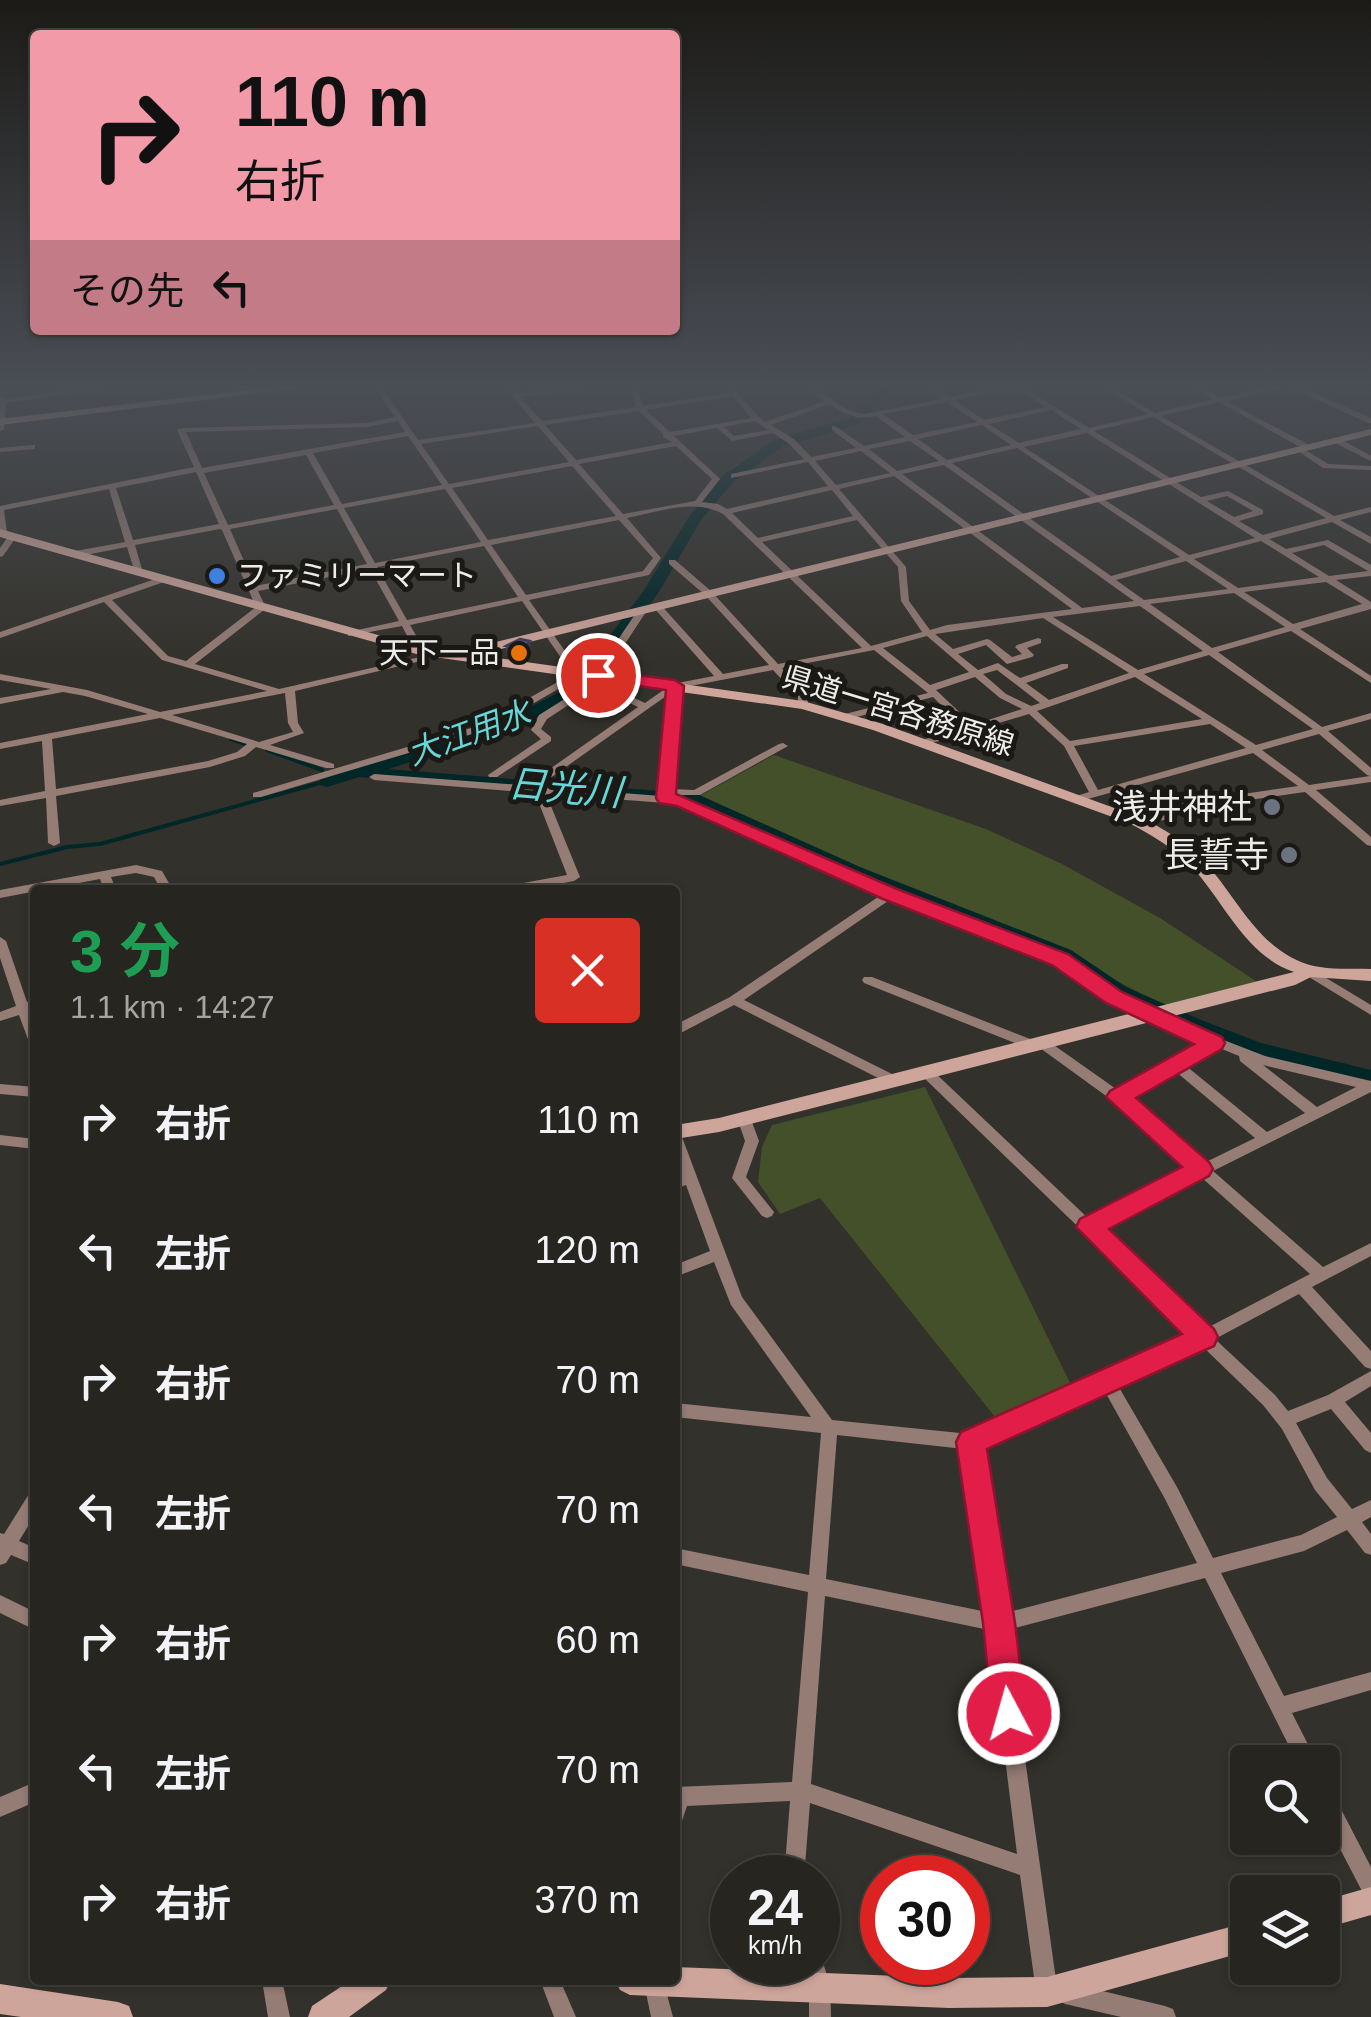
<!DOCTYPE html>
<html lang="ja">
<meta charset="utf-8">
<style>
body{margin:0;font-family:Arial,"Noto Sans JP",sans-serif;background:#2e2d29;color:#f1f3f6;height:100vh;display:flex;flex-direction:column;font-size:38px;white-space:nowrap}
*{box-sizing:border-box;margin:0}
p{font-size:32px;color:#a4a5a5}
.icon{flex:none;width:55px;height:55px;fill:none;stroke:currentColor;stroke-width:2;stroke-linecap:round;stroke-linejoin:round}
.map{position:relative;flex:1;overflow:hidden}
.details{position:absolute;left:30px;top:885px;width:650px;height:1100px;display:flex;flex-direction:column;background:#262520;border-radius:10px;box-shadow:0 2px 8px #0004,0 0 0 2px #42423e}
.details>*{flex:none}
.banner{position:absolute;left:30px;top:30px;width:650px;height:305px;border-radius:10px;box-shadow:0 2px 8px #0004,0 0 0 2px #42423e;background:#f39aa9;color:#111;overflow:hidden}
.fabs{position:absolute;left:1230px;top:1745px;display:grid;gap:20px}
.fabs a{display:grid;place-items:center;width:110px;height:110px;border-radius:10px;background:#262520;box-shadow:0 2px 8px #0004,0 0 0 2px #42423e;font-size:50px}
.speed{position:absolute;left:710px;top:1855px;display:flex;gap:20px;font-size:50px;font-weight:700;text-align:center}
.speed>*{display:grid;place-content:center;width:130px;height:130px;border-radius:50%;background:#262520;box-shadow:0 2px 8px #0004,0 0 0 2px #42423e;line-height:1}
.speed small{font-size:25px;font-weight:400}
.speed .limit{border:15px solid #d22;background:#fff;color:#111}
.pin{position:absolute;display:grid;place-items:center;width:85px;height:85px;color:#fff;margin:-42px;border:5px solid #fff;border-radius:50%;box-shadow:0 2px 10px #0007}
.me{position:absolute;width:110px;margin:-55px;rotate:354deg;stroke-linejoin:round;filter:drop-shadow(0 0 8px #0008)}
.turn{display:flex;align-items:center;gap:35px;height:210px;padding:0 40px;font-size:45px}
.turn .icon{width:130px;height:130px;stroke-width:2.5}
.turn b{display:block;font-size:70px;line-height:85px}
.then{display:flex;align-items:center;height:95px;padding:0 40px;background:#0003;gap:20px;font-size:38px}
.round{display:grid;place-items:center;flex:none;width:105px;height:105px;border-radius:10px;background:#2e2d29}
.overview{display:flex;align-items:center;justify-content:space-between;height:170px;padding:0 40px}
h1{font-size:60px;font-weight:700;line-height:75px;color:#1e9e55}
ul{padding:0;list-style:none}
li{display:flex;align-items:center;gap:30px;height:130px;padding:0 40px}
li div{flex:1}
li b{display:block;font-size:38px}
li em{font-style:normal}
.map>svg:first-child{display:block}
.green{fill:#43502a}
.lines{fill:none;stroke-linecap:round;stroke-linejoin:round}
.stream{stroke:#002727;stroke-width:4}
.river{fill:#002727;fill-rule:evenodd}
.street{fill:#957c75;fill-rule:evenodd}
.secondary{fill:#cea59b;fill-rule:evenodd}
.wall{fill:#4f476f}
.shaded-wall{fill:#403a5a}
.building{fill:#5c5381;stroke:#403a5a;stroke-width:2.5}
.route{fill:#e11d48;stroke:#92132f;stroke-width:2.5}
.shop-dot{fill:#3f7fe0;stroke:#1a1916;stroke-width:4}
.food-dot{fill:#e8710a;stroke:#1a1916;stroke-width:4}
.worship-dot{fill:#6b7280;stroke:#1a1916;stroke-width:4}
.labels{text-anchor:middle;stroke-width:10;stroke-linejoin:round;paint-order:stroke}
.far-poi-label{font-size:30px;fill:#edece8;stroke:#1a1916;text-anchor:start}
.far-street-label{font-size:30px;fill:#edece8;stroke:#1a1916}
.far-water-label{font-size:32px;font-style:italic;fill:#65d7d7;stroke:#1a1916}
.poi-label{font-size:35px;fill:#edece8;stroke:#1a1916;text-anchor:end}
.water-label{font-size:38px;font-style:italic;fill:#65d7d7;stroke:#1a1916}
</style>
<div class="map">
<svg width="1371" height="2017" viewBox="0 0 1371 2017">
<rect width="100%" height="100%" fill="#33312b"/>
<path class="green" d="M774,755L986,829L1062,864L1160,918L1259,983L1165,1006L1064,954L809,853L696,798Z
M925,1087L1076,1395L1072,1400L1033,1405L1003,1427L820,1198L780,1214L758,1182L762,1147L772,1125Z"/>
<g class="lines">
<path class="stream" d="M231,739L246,744
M267,750L322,770
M0,864L67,847L100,844L327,781L326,778"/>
<path class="river" d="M885,383H898L859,424L784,446L733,482L701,520L660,590L604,672L585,693L511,731L388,769L697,794L860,867L1071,950L1126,987L1201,1020L1261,1043L1371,1070V1088L1256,1058L1185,1032L1110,999L1055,960L846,877L686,803L359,777L327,787L320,785V777L499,723L573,685L644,590L690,515L723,476L774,440L849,418Z"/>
<path class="street" d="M119,383H139L6,403L4,429L0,431V394L5,399Z
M372,383H379L418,440L535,423L501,383H508L516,393L584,387V391H581L520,397L542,421L636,407L630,387L637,383H647L638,388L643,406L730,393L722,383H729L759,417L765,422L825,401L799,383H807L850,411L864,414L942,399L920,383H928L949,397L1010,385L1009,383H1035L1023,387L1089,428L1148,414L1096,383H1104L1155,413L1213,399L1185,383H1194L1221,398L1285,383H1298L1296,385L1371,418V423H1368L1289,387L1226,401L1309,445V449H1304L1328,464L1371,466V470L1323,468L1295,449L1300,447L1219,402L1161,416L1334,516L1371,507V512L1340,520L1371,537V544L1332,522L1269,539L1286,549L1328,540L1371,565V576L1336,580L1371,602V609L1300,629L1371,676V683L1291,631L1218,652L1322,727L1371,713V719L1328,731L1371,768V782L1316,790L1371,837V846L1367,845L1305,792L1178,810L1169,819L1165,820L1134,823L1129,820C1137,815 1147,817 1157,814C1164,813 1169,807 1175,804L1298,786L1253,753L1077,802L1072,799L1073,797L1089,792L1064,746L1029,714L922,746L918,745V741L964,728L933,697L845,720L841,719V715L928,693L874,650L782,668L808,697V705L803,708L798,705V697L773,670L680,688L672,789L694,790L779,744L783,743L788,746L700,795H672L671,797L685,799L894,891L1064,957L1151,1012L1265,1056L1371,1081V1092L1213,1171L1323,1267L1371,1243V1256L1312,1287L1371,1351V1369L1365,1367L1299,1294L1215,1339L1275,1395L1288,1411L1328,1395L1371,1371V1386L1345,1402L1371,1433V1453L1365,1450L1331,1409L1296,1423L1327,1478L1352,1509L1371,1500V1517L1362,1522L1371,1534V1555L1365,1553L1347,1530L1304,1551L1221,1573L1284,1696L1371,1672V1690L1292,1713L1317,1762H1297L1205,1578L1007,1630L1057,1987L1065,1982L1165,2006L1173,2009L1176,2017H1121L1065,2004L1058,2000L1056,1996L1054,1999L1047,2003L1040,1999L1036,1992L1020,1875L810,1803L804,1878H784L790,1801L687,1806L682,1821L675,1824V1787L792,1782L808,1592L675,1564V1548L809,1575L821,1433L675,1417V1403L811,1417L731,1305L714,1262L675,1277V1265L710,1251L686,1185L675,1189V1177L682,1174L675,1155V1132L680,1133L682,1137L742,1297L832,1420L970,1434L1191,1336L921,1075L919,1072L921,1069H931L1090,1220L1192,1169L1113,1101L1040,1048L1035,1051L1030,1049L864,983L862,980L864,977H872L1038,1042L1043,1039L1048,1041L1119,1091L1204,1043L1143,1018L1056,963L891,899L744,1000L900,1078L902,1081L900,1084H890L734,1005L675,1036V1025L730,997L881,895L679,804L546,794L580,877L574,881L525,890H500L506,886L567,875L535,793L374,780L369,777L374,774L534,786L537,778L638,707L596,687L547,719L541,729L551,737V741L497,777H489L488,775L541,739L531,730L539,715L598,678L594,675L640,607L648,609L605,674L612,676L602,683L645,703L672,684L714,676L654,608V604H660L723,674L769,665L705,595L669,564V560H675L711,591L778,664L862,648L723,514C694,498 658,512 627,518L661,558L649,575L529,600L579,671L586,673L489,729L261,797H253V793L481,725L572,674L522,601L410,625L425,651L420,654L415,651L402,626L348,636V632L399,621L370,569L258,591L266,608L264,610L195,664L279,689L442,652V656L295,691L298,723L304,733L270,745L334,764V768H326L256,747L245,756L210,767L56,796L60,843L54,846L48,843L46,798L0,806V800L45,791L42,741L0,749V743L148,714L85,696L63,692L0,704V698L51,689L0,680V674L87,690L160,712L267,691L162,660L104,602L0,638V632L161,577L165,580L164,582L112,600L168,656L186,661L256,607L222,530L220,529L135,545L143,573L139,576L135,573L127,547L75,557L71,554L75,551L125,542L109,489L4,510L7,533L3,536L0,535V506L194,467L177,430L181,428L366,423L395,417ZM1016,388L1046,407L984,420L954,400ZM733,396L751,418L670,432L646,410ZM947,402L977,422L913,435L883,414ZM830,404C845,415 857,420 876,416L905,437L864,446L835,426H832V430L856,448L811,457L794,439L771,425ZM1051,410L1081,429L1019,443L989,424ZM639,411L663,434V437L672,442L576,460L545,425ZM1153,417L1326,518L1263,535L1239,521L1263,514V510L1228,491L1201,497L1094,431ZM398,421L405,432L202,468L186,432L366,427ZM755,421L768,430L734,436L724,427ZM982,425L1011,445L947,460L918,439ZM538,426L569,462L449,484L421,444ZM717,428L732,441L773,433L788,443L804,459L731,474V478L808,462L828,486L727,509L718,504L702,502L720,479L674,436ZM1087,433L1255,538L1189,555L1024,447ZM408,436L442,485L342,504L313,453ZM910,441L939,461L897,471L869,449ZM676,446L712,479L695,501L623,514L579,464ZM1017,448L1180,557L1111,576L952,463ZM861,451L890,473L836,485L815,461ZM306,455L334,505L228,525L204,473ZM944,465L1134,601L1082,608L902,474ZM572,466L616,516L488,540L452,488ZM196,472L219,524L133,540L116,488ZM894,476L1072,609L947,625L930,630L909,601L906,567L839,489ZM445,489L481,542L375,563L344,508ZM832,490L853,516L758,538L732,513ZM1227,496L1253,511L1234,517L1207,501ZM337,509L367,564L255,586L230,529ZM619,520L653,558L643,571L526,595L491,545ZM857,520L898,567L901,601L922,632L871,646L762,542ZM1261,541L1319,577L1238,588L1194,559ZM1324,545L1368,571L1329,576L1292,553ZM484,546L518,597L407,620L377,567ZM1186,561L1228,589L1144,600L1116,580ZM1326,582L1362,604L1293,624L1244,592ZM1234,593L1285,627L1212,648L1150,604ZM1140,606L1203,651L1138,670L1053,617ZM1043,618L1129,673L1049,700L1026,683L1068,668V664H1062L1020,678L998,663L978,670L958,654L986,645L1007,664L1032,657L1034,655L1027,648L1041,643V639L1038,638L1017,645L1015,647L1022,654L1012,657L990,640L987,639L953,649L935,634ZM927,636L969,672L930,685L883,648ZM1209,655L1313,729L1256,745L1144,674ZM997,670L1040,703L1031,706L1006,694L983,674ZM975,677L1000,698L1022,709L973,725L936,690ZM1135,677L1202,719L1070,741L1037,711ZM285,693L288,723L293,732L259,742L172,715ZM669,694L661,796L545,787L546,781ZM160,718L247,744L237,752L208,761L56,789L52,739ZM1210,724L1246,748L1098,790L1074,746ZM1319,734L1367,775L1370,776L1309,785L1262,750ZM1217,1047L1239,1056L1240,1061L1305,1113L1267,1132L1185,1065ZM1263,1065L1356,1087L1317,1107ZM1175,1071L1255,1138L1204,1163L1128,1098ZM1201,1177L1310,1274L1205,1329L1099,1229ZM1201,1345L1263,1405L1282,1429L1315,1490L1337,1517L1301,1535L1213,1558L1177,1487L1117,1384ZM1104,1390L1165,1499L1197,1563L1005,1613L980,1446ZM837,1435L964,1449L987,1612L826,1579ZM825,1596L989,1630L1017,1854L811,1784Z
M1358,383L1371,385V390L1359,384Z
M1333,438H1339L1371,456V461L1333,442Z
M32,445H35V449L0,452V448Z
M10,534L17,536L3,556L0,557V548Z
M136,865L162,871L173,890H161L154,877L136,873L111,877L116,890H104L100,879L0,898V890Z
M0,937L6,941L27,1002L35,1000V1009L30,1010L35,1024V1047L29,1042L19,1015L0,1021V1012L16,1006L0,958Z
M1308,967L1371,1005V1015L1304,974L1302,971Z
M0,1084L35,1087V1097L0,1094Z
M744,1113L749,1114L759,1141L746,1177L774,1212L772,1216L767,1218L762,1216L732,1178L745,1141L737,1118L739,1114Z
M0,1135L35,1139V1149L0,1145Z
M35,1492V1515L19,1541L35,1548V1565L11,1555L6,1563L0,1565V1533L4,1534L29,1494Z
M0,1595L35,1612V1630L0,1613Z
M35,1782V1802L0,1817V1797Z
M1322,1784L1329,1786L1371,1867V1898L1364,1895L1322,1814Z
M818,1953L820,1955C829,1976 831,1995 831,2017H809V1988L803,1962H818Z
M262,1980H282L290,2017H268Z
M540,1980H560L576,2017H554Z
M645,1980H663L673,2017H651L644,1983Z"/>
<path class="secondary" d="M307,383H340L0,425V419Z
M1371,429V435L476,655L803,701L883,724L1139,817C1163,828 1186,842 1204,861C1235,895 1256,944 1301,962C1323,971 1348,968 1371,969V981L1311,977L1295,985L719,1132L675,1139V1125L719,1118L1294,972C1245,955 1225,903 1192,867C1175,848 1151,835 1129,823L873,730L802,709L420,655L0,537V529L421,647L455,652Z
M1371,1887V1915L1322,1929V1901Z
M1248,1922V1951L1047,2007L949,2008L630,1995L620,1990L615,1980H675V1967L949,1978L1047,1977Z
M351,1980H391L386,1990L349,2017H308L312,2006Z
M0,1984L118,2002L129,2006L133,2017H21L0,2014Z"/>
</g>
<path class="wall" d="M506,646L531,650L524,658L507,656Z"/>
<path class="shaded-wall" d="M530,641L531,650L524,658L523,649Z"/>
<path class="building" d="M520,639L530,641L523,649L506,646Z"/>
<linearGradient id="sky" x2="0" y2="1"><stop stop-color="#1c1b18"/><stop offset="0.58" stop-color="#4a4e55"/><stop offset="1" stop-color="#4a4e55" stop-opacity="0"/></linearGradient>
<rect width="1371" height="666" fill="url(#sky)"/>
<path class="route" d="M598,670L675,680L684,686L676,794L897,889L1068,954L1122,992L1222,1037L1225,1043L1222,1049L1136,1098L1209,1162L1213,1169L1209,1176L1109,1229L1214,1329L1218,1337L1214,1346L987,1449L1015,1623L1026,1714L1021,1726L1009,1731L997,1726L992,1714L983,1623L956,1442L961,1432L1182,1334L1076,1227L1080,1219L1182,1167L1106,1097L1110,1091L1194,1044L1106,1003L1052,965L883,899L677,806L659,803L656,798L666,690L592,679L589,675Z"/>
<circle class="shop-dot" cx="217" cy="576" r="10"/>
<circle class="food-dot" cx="519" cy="653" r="10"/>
<g class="worship-dot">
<circle cx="1272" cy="807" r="10"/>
<circle cx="1289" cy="855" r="10"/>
</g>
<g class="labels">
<g class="far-poi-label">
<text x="237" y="586">ファミリーマート</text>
<text x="499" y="663" text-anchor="end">天下一品</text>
</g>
<g class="far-street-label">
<text transform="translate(898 711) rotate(17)" y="10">県道一宮各務原線</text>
</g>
<g class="far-water-label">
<text transform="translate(469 733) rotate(-20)" y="11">大江用水</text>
</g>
<g class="poi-label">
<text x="1252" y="819">浅井神社</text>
<text x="1269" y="867">長誓寺</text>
</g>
<g class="water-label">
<text transform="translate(565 788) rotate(5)" y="13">日光川</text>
</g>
</g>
</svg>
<div class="fabs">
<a><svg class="icon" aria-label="search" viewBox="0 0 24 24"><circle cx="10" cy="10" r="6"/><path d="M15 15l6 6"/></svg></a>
<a><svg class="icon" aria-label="layers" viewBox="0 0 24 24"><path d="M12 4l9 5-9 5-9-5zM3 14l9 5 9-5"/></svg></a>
</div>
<div class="speed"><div>24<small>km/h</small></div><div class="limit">30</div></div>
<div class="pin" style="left:598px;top:675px;background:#d93025"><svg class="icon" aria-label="arrive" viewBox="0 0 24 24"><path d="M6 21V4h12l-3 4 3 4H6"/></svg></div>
<svg class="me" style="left:1009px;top:1714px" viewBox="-20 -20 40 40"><circle r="17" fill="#e11d48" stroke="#fff" stroke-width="3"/><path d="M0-11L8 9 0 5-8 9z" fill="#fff"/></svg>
<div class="banner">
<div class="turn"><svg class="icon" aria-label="right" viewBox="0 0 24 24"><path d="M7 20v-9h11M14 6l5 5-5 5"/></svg><div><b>110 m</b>右折</div></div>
<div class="then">その先<svg class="icon" aria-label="left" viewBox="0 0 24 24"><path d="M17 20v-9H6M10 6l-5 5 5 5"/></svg></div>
</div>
<section class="details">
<div class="overview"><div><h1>3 分</h1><p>1.1 km · 14:27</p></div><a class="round" style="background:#d93025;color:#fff"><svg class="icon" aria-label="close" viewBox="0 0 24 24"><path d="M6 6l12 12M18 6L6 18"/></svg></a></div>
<ul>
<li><svg class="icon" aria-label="right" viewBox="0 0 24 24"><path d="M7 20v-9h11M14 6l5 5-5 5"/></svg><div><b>右折</b></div><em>110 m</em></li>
<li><svg class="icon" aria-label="left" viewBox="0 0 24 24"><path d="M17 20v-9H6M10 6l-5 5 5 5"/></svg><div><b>左折</b></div><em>120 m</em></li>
<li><svg class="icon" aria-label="right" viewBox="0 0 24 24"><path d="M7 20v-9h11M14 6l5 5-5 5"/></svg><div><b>右折</b></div><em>70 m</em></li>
<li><svg class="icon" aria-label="left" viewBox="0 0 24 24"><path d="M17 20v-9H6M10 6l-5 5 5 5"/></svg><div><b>左折</b></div><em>70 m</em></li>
<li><svg class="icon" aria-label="right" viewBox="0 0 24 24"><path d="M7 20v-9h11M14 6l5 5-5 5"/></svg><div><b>右折</b></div><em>60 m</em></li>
<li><svg class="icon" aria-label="left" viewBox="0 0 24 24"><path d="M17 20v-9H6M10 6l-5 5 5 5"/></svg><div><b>左折</b></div><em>70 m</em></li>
<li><svg class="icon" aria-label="right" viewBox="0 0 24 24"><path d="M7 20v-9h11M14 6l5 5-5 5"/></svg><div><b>右折</b></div><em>370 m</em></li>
</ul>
</section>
</div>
